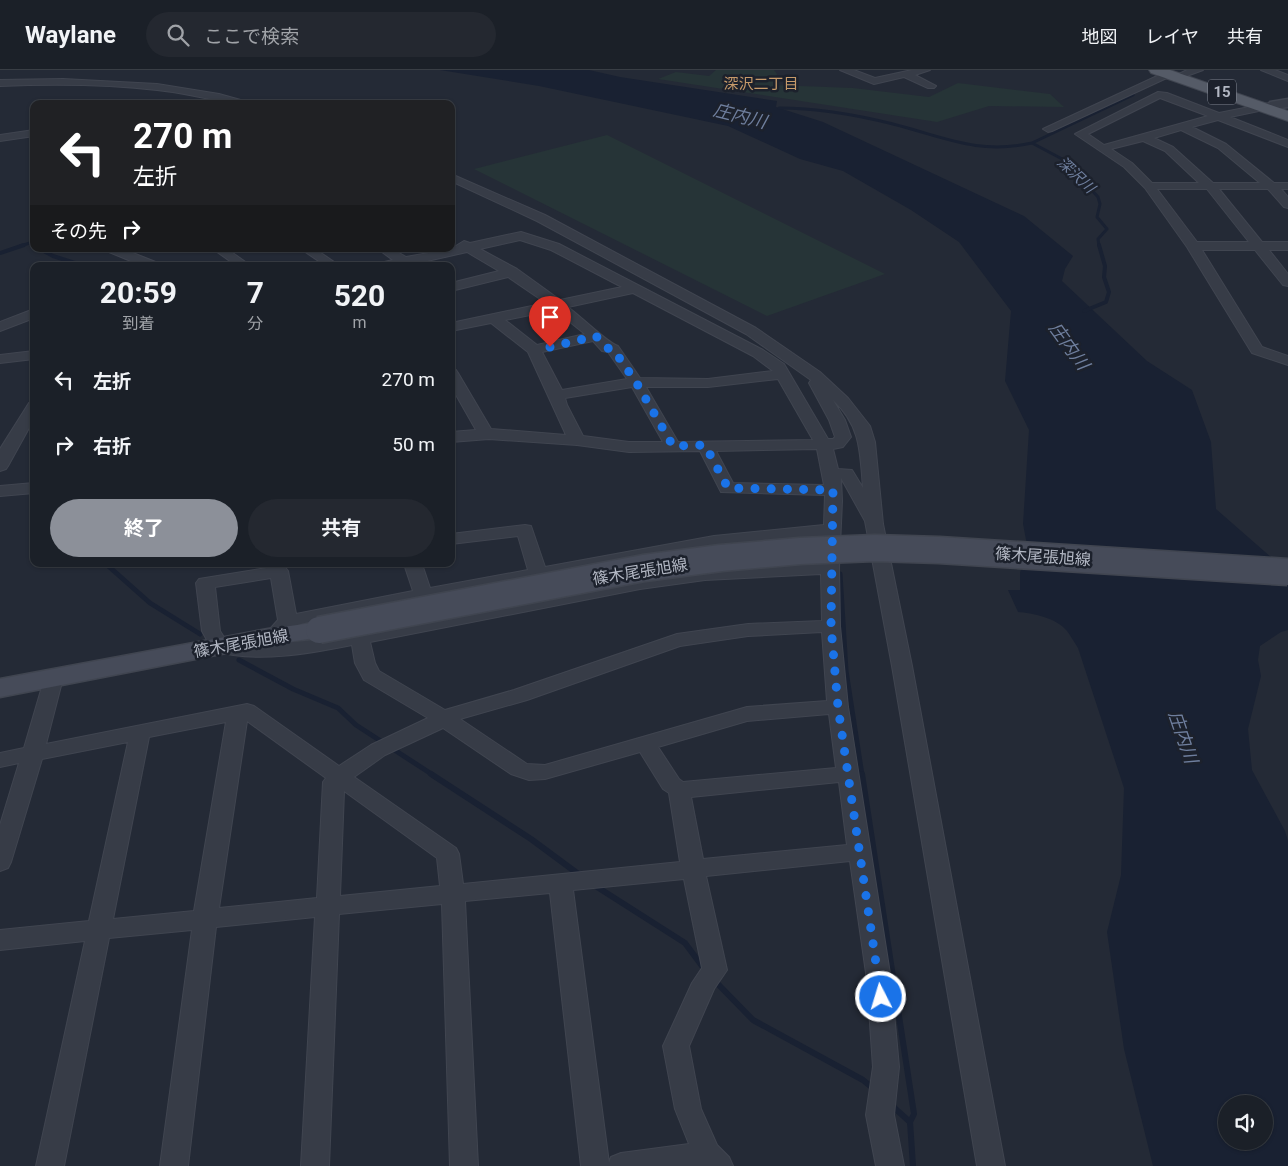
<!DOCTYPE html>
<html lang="ja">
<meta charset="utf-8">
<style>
body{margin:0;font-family:Roboto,"Noto Sans JP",sans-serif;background:#242830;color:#f1f3f6;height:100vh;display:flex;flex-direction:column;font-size:19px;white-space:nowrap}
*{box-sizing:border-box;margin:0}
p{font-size:16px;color:#a0a3a8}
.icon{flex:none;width:28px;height:28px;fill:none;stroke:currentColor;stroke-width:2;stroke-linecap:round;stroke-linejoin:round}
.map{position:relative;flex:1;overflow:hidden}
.drawer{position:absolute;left:30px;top:192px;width:425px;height:305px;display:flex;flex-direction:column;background:#1b2028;border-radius:10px;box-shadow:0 1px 4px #0004,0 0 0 1px #393e45}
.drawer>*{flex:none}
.banner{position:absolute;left:30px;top:30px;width:425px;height:152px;border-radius:10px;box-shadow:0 1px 4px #0004,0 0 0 1px #393e45;background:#202124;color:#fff;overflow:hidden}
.tools{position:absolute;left:1218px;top:1025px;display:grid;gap:10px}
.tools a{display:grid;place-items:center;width:55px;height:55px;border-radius:50%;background:#1b2028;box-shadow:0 1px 4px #0004,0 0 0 1px #393e45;font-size:25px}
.pin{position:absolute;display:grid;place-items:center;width:42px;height:42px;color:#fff;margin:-51px -21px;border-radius:50% 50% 50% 0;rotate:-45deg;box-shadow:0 0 5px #0007}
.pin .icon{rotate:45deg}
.me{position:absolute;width:55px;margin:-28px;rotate:355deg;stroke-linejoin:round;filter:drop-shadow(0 0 4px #0008)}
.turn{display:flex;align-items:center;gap:18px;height:105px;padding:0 20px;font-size:22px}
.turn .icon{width:65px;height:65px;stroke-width:2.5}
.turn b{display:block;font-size:35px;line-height:42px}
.then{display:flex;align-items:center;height:48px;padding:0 20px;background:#0003;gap:10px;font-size:19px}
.eta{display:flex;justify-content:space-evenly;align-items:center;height:85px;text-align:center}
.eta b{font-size:30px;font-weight:700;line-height:35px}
.primary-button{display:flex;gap:10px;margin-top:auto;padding:10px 20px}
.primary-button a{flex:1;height:58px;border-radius:30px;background:#8c9099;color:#fff;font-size:20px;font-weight:700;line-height:58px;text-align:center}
.primary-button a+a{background:#242830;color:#f1f3f6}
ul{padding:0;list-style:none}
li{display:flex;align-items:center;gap:15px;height:65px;padding:0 20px}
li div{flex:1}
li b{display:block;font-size:19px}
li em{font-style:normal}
header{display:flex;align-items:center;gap:30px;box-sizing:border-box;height:70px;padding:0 25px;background:#1b2028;border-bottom:1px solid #393e45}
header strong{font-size:24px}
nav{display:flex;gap:28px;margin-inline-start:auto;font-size:18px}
.search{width:350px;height:45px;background:#242830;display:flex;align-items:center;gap:12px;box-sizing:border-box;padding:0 18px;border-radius:28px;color:#a0a3a8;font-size:19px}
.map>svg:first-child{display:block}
.green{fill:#263437}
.water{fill:#192132;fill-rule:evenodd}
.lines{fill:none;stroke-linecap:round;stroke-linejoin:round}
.stream-far3{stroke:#192132;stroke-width:3}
.stream-far2{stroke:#192132;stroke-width:4}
.stream-far1{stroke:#192132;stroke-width:5}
.stream{stroke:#192132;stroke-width:6}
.minor-casing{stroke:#404550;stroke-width:2}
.tertiary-casing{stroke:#404550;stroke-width:3}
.secondary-casing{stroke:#404550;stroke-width:3}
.primary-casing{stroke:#404550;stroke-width:2}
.minor{fill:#373c47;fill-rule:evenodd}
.tertiary{fill:#373c47;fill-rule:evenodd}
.secondary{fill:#464b59;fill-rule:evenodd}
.primary{fill:#555b67;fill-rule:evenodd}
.secondary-bridge-casing{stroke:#404550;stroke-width:29;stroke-linecap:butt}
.secondary-bridge{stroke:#464b59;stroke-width:26}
.route{stroke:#1a73e8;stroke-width:9;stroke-dasharray:0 16.2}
.labels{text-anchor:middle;stroke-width:5;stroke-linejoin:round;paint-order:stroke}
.far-neighbourhood-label{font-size:15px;fill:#c69a6a;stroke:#1c212c}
.shield{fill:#1c212c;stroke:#858a96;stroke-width:1}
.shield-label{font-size:15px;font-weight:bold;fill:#b2b7c3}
.far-water-label{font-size:15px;font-style:italic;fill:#6f7f9e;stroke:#1c212c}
.street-label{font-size:16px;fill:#b2b7c3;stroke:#1c212c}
.water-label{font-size:18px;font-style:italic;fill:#6f7f9e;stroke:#1c212c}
</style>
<header>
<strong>Waylane</strong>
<div class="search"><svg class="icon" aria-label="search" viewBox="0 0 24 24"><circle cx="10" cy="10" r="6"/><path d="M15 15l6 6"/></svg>ここで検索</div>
<nav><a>地図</a><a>レイヤ</a><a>共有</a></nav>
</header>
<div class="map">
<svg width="1288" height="1096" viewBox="0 0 1288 1096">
<rect width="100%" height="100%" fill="#242a36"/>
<path class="green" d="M716,0H774L777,4L774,15L853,18L929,27L958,13L1050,24L1064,37L989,36L937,52L658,9L676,2L709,6Z
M607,65L885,204L767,246L474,99Z"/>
<path class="water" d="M440,0H589L620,7L777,31L776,37L823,52L1024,146L1073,186L1065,199L1062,211L1147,291L1192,320L1211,372L1216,439L1288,502V560L1281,562L1260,576L1258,590L1261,606L1248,659L1252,700L1285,761L1288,771V1096H1153L1124,979L1107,862L1121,805L1124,718L1078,578C1074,572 1071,566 1067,561C1057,548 1032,543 1018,542L1008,520H1020V503L1027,475L1023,454L1029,360L1005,311L1011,241L959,172L911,140L843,101L800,89L728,56L539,16ZM1226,1034H1264V1071H1226Z"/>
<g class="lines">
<path class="stream-far3" d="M779,38C816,38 857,45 893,54C944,67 978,85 1032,73
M20,176L30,173L34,175
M1099,176L1098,169L1107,159L1097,147L1100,134L1098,127L1064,90L1032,73L1133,25"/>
<path class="stream-far2" d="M40,179L53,186L84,196
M0,183L24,175
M1084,241L1106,232L1109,222L1104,207L1105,196L1099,175"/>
<path class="stream-far1" d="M106,494L150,533L200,564
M840,504L846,601L862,705
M239,590L293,619L338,638L356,655L433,705"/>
<path class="stream" d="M431,704L531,769L581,806
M862,704L914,1044L910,1052L913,1096
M594,815L685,873L705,900
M714,910L753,950L863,1010L875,1020
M890,1034L910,1052"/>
<g class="minor-casing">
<path id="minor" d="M840,0H854L875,8L912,0H930L915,5L936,16L934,18H928L904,7L874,14Z
M1187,0H1203L1184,7L1179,4Z
M1261,0H1275L1288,5V11Z
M1168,1L1173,4L1171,6L1052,61L1048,62L1043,59Z
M63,9L157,14L219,24L255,34C222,34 190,23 157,20C105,14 52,14 0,16V10Z
M1158,22L1167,23L1219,43L1274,32L1279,35L1278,37L1230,47L1288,70V77L1218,50L1192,57L1226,74L1274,113H1288V119H1281L1288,127V138L1284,137L1268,119H1219L1262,172H1288V180H1269L1288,204V216L1283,215L1255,180H1202L1262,277L1288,286V295L1252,283L1187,177L1145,118L1124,97L1075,64ZM1160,28L1208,46L1104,75L1088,64ZM1181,60L1218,78L1260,113H1213L1173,77L1154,68ZM1143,71L1165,81L1199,113H1152L1132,93L1111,79ZM1157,119H1207L1249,172H1197Z
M34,60V66L0,71V65Z
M451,104L545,145L756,258L820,302L848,328L870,356L875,372L883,454L912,596L1005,1096H977L892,596L865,451L841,408L842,431L839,498L840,556L848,637L891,910L899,997L894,1045L904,1096H876L866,1045L873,997L867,910L850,791L706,806L727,900L714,919L689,976L701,1039L717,1075L729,1087L733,1096H581L550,823L465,831L478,1096H450L442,834L339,844L329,1096H301L315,847L216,857L188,1096H160L192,860L109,868L64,1096H36L85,871L0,880V860L89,851L128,672L42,689L11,792L8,798L0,801V755L19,693L0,697V683L24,678L46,603L53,602L60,603L63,608L46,674L247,634L254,636L339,696L371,675L428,648L364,610L355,593L352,575C307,584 258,593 213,581L202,561L196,513L199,509L279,496L285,497L288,501L296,544L413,521L404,494H422L430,518L528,500L518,466L451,474V464L525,455L531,456L545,497L714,466L824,455L825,425L721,422L700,381L629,382L577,375L489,369L451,372V362L476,360L451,316V299L456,300L458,303L491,359L566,365L528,282L491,253L451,261V253L546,233L508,207L451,221V213L499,201L467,182L405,196H379L380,193L393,190L378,179H392L406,187L451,179L464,171L470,173L521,162L559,174L763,280L784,294L828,369H833L835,367L829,350L809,313L811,310L746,264L537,151L451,111ZM520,170L551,180L622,217L560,230L517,199L480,179ZM633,223L753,286L773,301L708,309L640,308L618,276C609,274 579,245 568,237ZM555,240L585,264L537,275L505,250ZM593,271L602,281L608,282L627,309L562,320L542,282ZM778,309L813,370L678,372L646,317H708ZM632,317L663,372H629L583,366L567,335L565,328ZM833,330C861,356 860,382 863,418L852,400L838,399L833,379L843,377L851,367L845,350ZM817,379L824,415L733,413L716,381ZM823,466L821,493L705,500L640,509L317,570L249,576L227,572L220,561L215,517L271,508L278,550L270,559L272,563C284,566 285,561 295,556C304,552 317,551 327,549L691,480L761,471ZM821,504L822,551L748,554L677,564L514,620L445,640L379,601L375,593L370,572L640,519L705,510ZM822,562L827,631L747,637L545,695L527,694L460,649L527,630L680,576L748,566ZM829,644L836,698L683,712L679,709L658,677L747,651ZM247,651L326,708L323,712L317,828L219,838ZM226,652L194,841L113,849L149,667ZM443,658L511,704L529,710L545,709L640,682L663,719L669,723L680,792L463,814L459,784L456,778L354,707L385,685ZM839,712L847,775L703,789L691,727ZM344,721L437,788L440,816L340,826ZM684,809L702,898L692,913L663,976L675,1039L689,1074L621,1083L611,1087L609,1093L573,820Z
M107,179H123L158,193L159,196H143L109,182Z
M213,179H227L251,196H237Z
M301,179H315L340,196H326Z
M34,239V248L0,261V252Z
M34,281V289L0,293V285Z
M34,331V349L8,396L6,399L0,401V379L29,333Z
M34,413V423L0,426V416Z"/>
</g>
<g class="tertiary-casing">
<path id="tertiary" d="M1288,29V37L1274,39L1268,35L1270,32Z"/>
</g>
<g class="secondary-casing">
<path id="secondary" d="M319,552L328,554L332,560L328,566L268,575L0,627V609L268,559Z"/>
</g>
<g class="primary-casing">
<path id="primary" d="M1149,0H1170L1288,41V51L1151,3Z"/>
</g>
<use href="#minor" class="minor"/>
<use href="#tertiary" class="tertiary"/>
<use href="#secondary" class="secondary"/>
<use href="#primary" class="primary"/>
<g class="secondary-bridge-casing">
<path id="secondary-bridge" d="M319,560L644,498L721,488L800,481L875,478L939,480L1288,502"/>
</g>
<use href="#secondary-bridge" class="secondary-bridge"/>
</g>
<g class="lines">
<path class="route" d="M550,277L596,266L607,278L613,279L636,312L673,376L705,375L728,418L833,420L831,556L838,637L881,927"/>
</g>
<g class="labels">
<g class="far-neighbourhood-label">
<text x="761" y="19">深沢二丁目</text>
</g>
<rect class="shield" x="1208" y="9.5" width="28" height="25" rx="4"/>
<g class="shield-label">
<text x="1222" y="27">15</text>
</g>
<g class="far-water-label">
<text transform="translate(1076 105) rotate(43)" y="5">深沢川</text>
</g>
<g class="street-label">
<text transform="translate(1043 486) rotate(4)" y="6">篠木尾張旭線</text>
<text transform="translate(640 501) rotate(-9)" y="6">篠木尾張旭線</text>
<text transform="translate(241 573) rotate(-10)" y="6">篠木尾張旭線</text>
</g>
<g class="water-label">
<text transform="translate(740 46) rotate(14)" y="6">庄内川</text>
<text transform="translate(1069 276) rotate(54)" y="6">庄内川</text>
<text transform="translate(1183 667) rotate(71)" y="6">庄内川</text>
</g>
</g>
</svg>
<div class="tools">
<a><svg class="icon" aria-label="sound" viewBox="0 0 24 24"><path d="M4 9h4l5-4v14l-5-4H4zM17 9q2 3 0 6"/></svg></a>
</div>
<div class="pin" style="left:550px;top:277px;background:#d93025"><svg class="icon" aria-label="arrive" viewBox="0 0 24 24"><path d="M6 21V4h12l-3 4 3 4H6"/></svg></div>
<svg class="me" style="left:881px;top:927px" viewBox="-20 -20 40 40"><circle r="17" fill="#1a73e8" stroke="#fff" stroke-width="3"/><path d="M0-11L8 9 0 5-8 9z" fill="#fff"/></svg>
<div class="banner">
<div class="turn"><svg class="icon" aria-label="left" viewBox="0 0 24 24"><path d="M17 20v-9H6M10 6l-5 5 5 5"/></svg><div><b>270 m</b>左折</div></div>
<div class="then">その先<svg class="icon" aria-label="right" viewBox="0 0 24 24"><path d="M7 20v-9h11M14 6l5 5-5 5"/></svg></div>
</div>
<section class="drawer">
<div class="eta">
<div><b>20:59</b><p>到着</p></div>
<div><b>7</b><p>分</p></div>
<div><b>520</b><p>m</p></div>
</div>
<ul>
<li><svg class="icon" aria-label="left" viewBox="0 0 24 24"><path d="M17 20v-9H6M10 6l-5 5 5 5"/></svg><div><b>左折</b></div><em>270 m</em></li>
<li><svg class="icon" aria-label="right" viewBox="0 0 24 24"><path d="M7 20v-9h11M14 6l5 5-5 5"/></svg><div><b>右折</b></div><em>50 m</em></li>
</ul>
<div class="primary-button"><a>終了</a><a>共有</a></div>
</section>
</div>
